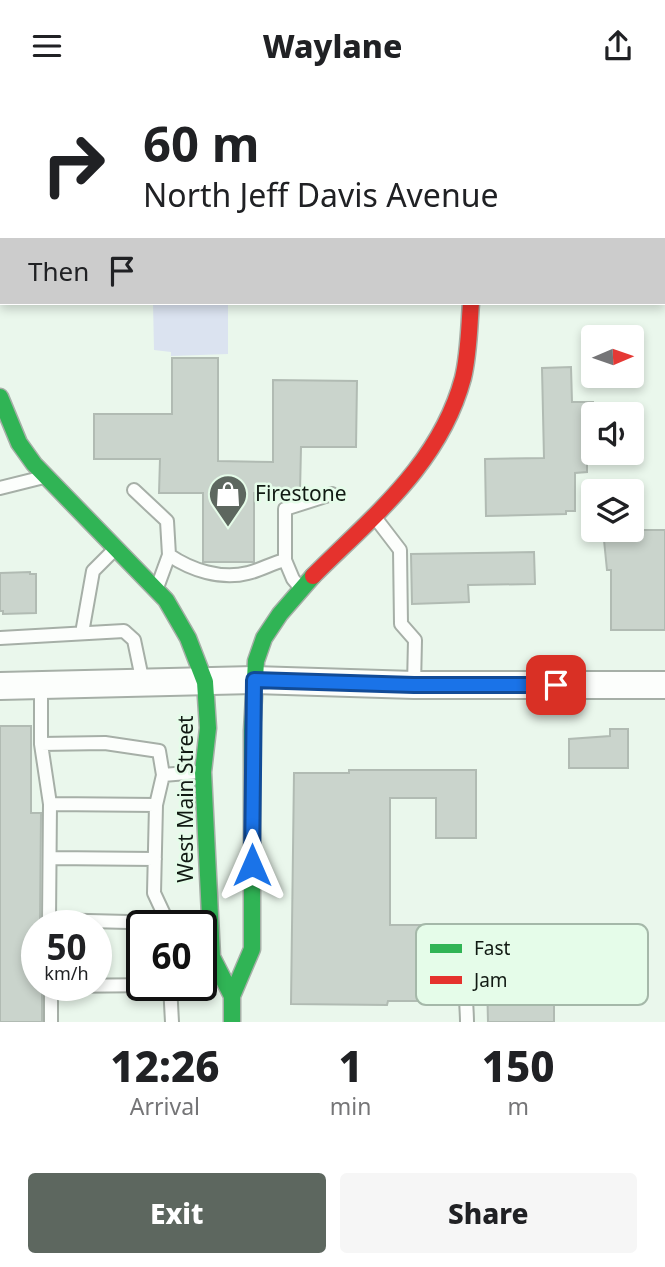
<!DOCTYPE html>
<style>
body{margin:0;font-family:"Noto Sans",sans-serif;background:#f6f6f6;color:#202124;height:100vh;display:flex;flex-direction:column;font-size:26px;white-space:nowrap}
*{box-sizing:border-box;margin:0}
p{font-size:23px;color:#757577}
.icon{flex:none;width:38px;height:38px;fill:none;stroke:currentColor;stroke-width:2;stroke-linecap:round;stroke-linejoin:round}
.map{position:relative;height:931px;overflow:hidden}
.details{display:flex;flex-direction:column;background:#fff;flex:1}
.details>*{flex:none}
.banner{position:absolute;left:0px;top:0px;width:665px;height:214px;box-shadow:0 4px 10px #0003;background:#fff;color:#202124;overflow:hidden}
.needle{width:46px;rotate:88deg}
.buttons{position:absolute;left:581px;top:234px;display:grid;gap:14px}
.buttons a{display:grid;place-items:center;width:63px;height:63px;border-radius:7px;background:#fff;box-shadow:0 4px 10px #0003;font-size:35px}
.speed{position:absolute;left:21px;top:819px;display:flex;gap:14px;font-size:35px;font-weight:700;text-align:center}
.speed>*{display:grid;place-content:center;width:91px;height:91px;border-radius:50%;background:#fff;box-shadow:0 4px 10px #0003;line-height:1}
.speed small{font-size:18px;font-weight:400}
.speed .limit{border:4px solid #111;border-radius:10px;background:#fff;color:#111}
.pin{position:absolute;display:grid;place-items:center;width:60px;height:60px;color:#fff;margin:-30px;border-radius:14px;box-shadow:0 4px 10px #0006}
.me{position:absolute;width:77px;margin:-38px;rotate:0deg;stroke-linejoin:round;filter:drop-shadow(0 0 5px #0008)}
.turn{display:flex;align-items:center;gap:24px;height:147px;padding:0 28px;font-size:32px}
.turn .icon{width:91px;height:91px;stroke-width:2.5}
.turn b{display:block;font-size:49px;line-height:60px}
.then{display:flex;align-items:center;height:66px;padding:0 28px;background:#0003;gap:14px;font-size:26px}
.eta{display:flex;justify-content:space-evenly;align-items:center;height:119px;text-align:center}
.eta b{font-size:42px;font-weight:800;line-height:49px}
.button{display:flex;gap:14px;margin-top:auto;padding:14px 28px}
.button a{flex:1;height:80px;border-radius:7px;background:#5d675f;color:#fff;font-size:28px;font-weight:800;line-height:80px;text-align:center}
.button a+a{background:#f6f6f6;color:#202124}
header{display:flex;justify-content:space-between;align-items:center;height:91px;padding:0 28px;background:#fff;font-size:32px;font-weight:800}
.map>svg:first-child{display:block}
.green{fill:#dbe3f0}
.building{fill:#cad4cc;stroke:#b1bbb3;stroke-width:2}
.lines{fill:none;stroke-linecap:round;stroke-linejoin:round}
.lane-casing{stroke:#a6afa7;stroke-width:16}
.street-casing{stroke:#a6afa7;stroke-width:30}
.fast-casing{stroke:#a6afa7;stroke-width:19}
.jam-casing{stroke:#a6afa7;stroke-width:19}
.lane{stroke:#fcfefc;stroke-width:12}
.street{stroke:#fcfefc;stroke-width:26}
.fast{stroke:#30b455;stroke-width:16}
.jam{stroke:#e5322d;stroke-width:16}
.route-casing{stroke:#114b97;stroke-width:18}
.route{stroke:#1a73e8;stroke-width:12}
.labels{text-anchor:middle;stroke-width:5;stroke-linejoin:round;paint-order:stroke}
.poi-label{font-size:21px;fill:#111a13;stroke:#e5fce9;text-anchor:start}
.street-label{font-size:21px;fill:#111a13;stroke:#e5fce9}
.key{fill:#e5fce9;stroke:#a5b8a9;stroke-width:2}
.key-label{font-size:19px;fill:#111a13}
</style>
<header><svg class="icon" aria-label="menu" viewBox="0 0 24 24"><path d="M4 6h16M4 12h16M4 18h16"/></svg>Waylane<svg class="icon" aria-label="share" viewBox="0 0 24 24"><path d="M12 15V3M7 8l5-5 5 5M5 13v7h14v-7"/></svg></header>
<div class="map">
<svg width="665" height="931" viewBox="0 0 665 931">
<rect width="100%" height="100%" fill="#eaf7ec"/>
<path class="green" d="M153,212H228V263L171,265V261L154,259Z"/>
<path class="building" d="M172,267H218V370L273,371V289L357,290L356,356H301L300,402H254V471H203V402H159L160,368H94V323H172Z
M571,276L572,311H593V361H587V381L575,382V420H566V423L486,425L485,368L544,367L542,277Z
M603,439H665V539H611V479H607Z
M534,461L535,493L468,494L469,511L412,513L411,463Z
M30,481V483H36V522L3,523V520H0V482Z
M0,635H31V722H41L40,829L43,835H37V894H42V931H0Z
M610,638H628V677H569V648L610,645Z
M349,679H476V747H436V707H390V834H423L424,910H388L387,914L291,913L294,682H349Z
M505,884H554V931H488L487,889H505Z"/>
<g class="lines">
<g class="lane-casing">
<path id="lane" d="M0,397L40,387
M134,399L167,430L169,464
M377,429L400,459L401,533L415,549L414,594
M285,469V418L332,403
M158,494L169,464C191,479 221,489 248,482C261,479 272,472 285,469L293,488L298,494
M82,542L93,480L114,459
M0,547L124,540L134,549L143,592
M41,593V653L105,652L159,660L163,684
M41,653L50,713L49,829L168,832V835
M50,713L156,714
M50,767L155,768
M194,835L168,832L154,802L156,714L163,684L199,681
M51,894V931
M170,894L172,931
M51,895L164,894
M467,931C467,916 464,897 467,882C473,853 516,859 538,857"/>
</g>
<g class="street-casing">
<path id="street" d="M166,0V2
M347,0L349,2
M129,2L131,0
M292,2V0
M0,41H2
M663,75H665
M0,595L254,589L414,594H665"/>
</g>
<g class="fast-casing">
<path id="fast" d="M470,0V2
M0,306L19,352L34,373L166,509L188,547L205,591L208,637L203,681L212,866L232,905
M232,931V905L252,858V640L256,570L264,547L280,523L313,485"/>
</g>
<g class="jam-casing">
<path id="jam" d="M313,485C373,425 440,373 463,287C469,262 469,237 471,212"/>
</g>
<use href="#lane" class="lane"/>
<use href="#street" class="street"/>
<use href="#fast" class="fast"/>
<use href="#jam" class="jam"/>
</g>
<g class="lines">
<g class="route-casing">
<path id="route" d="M252,774L254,589L414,594H556"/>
</g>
<use href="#route" class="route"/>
</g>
<defs>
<g id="shop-pin" transform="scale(2.0125)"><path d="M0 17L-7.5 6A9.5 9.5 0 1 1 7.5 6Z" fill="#5d675f" stroke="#e5fce9"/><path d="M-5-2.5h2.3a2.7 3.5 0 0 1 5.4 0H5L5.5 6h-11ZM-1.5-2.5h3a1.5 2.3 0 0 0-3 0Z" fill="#fff"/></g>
</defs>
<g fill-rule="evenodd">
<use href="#shop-pin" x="228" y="403"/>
</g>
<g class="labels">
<g class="poi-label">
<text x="255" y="410">Firestone</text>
</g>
<g class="street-label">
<text transform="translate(186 708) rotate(-90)" y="7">West Main Street</text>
</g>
</g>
<rect x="416" y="833" width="232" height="81" rx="10" class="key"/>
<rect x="430" y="853" width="32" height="9" fill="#30b455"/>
<rect x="430" y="885" width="32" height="8" fill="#e5322d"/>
<g class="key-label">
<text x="474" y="864">Fast</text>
<text x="474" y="896">Jam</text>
</g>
</svg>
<div class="buttons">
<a><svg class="needle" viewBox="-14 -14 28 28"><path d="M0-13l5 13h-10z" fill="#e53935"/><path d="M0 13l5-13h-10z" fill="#757577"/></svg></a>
<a><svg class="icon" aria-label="sound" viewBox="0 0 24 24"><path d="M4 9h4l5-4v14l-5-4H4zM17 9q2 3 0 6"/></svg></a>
<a><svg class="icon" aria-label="layers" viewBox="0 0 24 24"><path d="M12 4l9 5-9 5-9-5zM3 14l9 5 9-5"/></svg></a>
</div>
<div class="speed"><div>50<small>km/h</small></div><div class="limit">60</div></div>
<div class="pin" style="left:556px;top:594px;background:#d93025"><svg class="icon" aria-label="arrive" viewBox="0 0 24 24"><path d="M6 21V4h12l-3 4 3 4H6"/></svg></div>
<svg class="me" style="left:252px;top:774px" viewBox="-20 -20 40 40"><path d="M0-17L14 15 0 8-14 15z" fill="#1a73e8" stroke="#fff" stroke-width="4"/></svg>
<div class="banner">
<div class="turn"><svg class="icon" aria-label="right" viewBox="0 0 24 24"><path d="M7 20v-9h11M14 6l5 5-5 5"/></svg><div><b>60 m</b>North Jeff Davis Avenue</div></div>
<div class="then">Then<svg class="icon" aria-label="arrive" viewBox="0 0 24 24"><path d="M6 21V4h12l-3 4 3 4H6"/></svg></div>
</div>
</div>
<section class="details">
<div class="eta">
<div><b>12:26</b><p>Arrival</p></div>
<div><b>1</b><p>min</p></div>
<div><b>150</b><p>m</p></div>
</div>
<div class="button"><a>Exit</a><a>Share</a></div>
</section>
